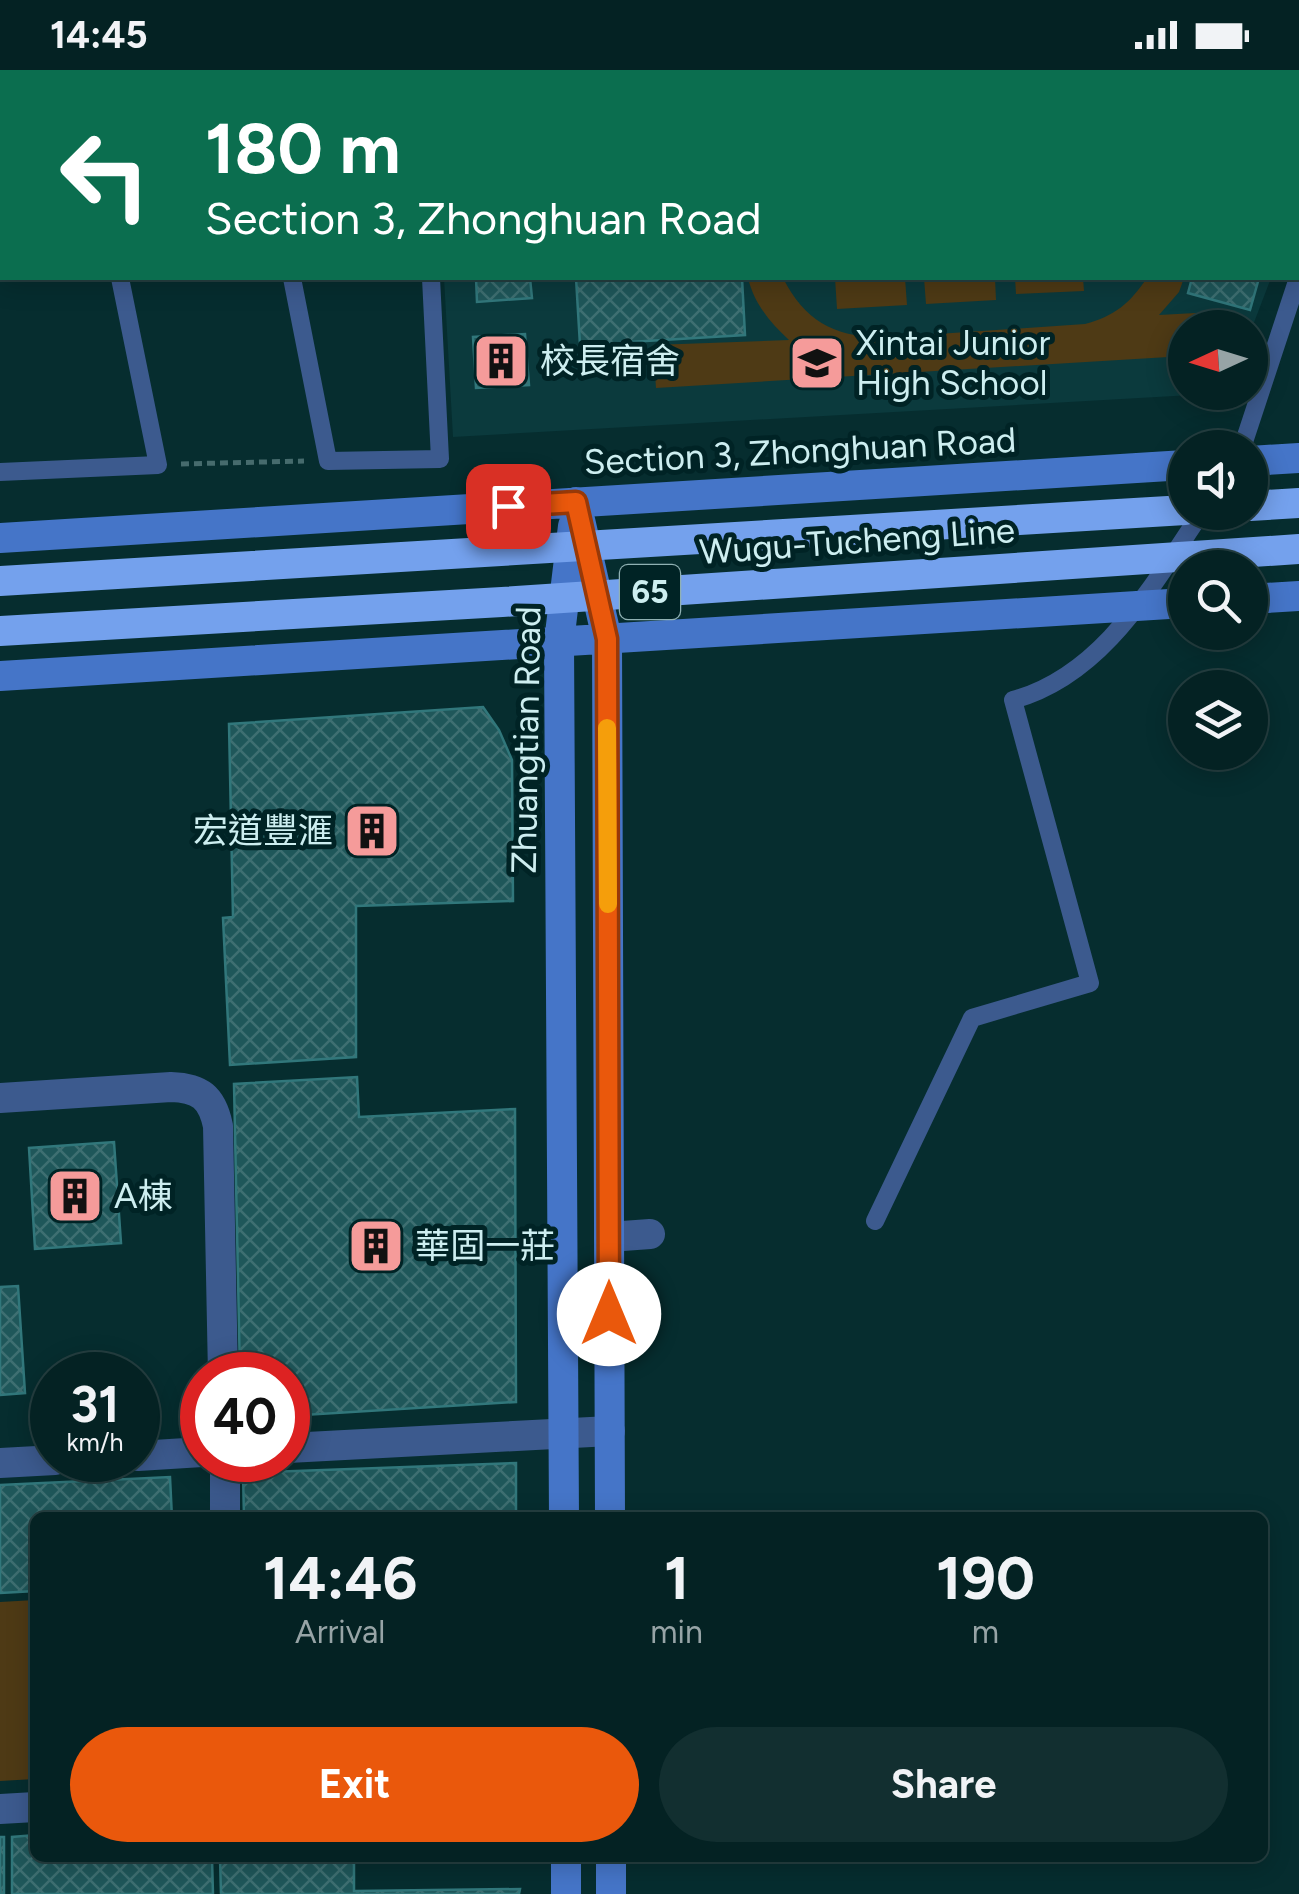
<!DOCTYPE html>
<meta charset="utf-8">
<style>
body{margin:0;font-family:Figtree,"Noto Sans TC",sans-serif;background:#122f30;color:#f1f3f6;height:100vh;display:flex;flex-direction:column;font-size:38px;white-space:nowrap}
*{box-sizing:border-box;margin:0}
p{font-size:32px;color:#97a4a6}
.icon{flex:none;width:55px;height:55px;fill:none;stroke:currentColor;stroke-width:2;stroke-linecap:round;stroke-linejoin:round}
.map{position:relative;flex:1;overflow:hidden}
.details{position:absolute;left:30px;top:1442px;width:1238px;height:350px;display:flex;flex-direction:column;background:#042223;border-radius:15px;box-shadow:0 5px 25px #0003,0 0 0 2px #253f41}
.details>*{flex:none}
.top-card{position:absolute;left:0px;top:0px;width:1300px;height:210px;box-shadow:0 5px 25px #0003,0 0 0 2px #253f41;background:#0b6e4f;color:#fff;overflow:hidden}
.needle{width:65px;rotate:266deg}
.controls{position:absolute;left:1168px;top:240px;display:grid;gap:20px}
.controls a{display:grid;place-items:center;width:100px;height:100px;border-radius:50%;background:#042223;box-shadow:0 5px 25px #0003,0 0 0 2px #253f41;font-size:50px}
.speed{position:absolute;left:30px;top:1282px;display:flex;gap:20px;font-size:50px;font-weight:700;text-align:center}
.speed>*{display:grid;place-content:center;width:130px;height:130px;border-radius:50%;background:#042223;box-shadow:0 5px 25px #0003,0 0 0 2px #253f41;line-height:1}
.speed small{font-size:25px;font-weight:400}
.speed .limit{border:15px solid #d22;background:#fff;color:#111}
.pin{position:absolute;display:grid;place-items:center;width:85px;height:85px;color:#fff;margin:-42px;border-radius:20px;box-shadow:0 5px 15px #0006}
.me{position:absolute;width:110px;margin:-55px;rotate:0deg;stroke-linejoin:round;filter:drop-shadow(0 0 8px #0008)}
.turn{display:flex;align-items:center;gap:35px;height:210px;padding:0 40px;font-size:45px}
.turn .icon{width:130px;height:130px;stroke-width:2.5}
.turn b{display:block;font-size:70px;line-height:85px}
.eta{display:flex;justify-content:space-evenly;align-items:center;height:170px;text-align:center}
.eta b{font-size:60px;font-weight:700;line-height:70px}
.cta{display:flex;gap:20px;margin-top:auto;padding:20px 40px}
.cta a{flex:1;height:115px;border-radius:60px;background:#ea580c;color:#fff;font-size:40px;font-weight:700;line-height:115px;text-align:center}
.cta a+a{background:#122f30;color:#f1f3f6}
.status{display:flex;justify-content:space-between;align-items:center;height:70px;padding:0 50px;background:#042223;direction:ltr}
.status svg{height:28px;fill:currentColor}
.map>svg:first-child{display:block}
.built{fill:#0b3a3d}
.park{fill:#4e3a15}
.building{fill:url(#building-cross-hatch);stroke:#31777b;stroke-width:2.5}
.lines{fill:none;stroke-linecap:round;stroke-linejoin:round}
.path{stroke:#466b6d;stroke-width:5;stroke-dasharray:8 5;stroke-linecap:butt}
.lane{stroke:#3c5a8e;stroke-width:18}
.street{stroke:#3c5a8e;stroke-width:30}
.secondary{stroke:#4575c8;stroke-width:30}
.highway{stroke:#74a1ed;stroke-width:30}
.highway-bridge{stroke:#74a1ed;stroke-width:30}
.route-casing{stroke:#983908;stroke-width:25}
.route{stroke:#ea580c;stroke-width:18}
.slow{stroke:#f59e0b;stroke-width:18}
.labels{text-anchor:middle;stroke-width:10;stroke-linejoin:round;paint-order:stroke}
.shield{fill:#002325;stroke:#90b1b3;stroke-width:2.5}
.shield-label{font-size:32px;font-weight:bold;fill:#cdeef0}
.poi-label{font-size:35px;fill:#cdeef0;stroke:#002325;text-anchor:start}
.street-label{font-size:35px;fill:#cdeef0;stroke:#002325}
</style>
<div class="status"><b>14:45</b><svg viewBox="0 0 49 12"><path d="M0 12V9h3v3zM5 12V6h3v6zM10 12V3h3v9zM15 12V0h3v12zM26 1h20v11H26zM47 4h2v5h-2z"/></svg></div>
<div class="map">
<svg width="1299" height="1824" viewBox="0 0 1299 1824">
<defs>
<pattern id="building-cross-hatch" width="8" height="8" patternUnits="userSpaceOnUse" patternTransform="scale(2.5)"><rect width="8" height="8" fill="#1f575a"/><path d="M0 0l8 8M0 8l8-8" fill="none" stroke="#3e6f72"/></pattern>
</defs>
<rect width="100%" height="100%" fill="#062d2f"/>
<path class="built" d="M432,0H1249L1251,2H432Z
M444,208H1271L1250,263V258H1185V322L1227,323L453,367Z"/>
<path class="park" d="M748,208H783C805,251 832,265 879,268L1085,254C1115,246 1130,233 1147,208H1184L1179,222L1159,245L1214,242L1215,257L1185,258V286L656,318L653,275L789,270C770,253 754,233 748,208Z
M835,208H905L907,235L837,239Z
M924,208H995L996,230L926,234Z
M1015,208H1083L1084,221L1016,224Z
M35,1530V1709L0,1711V1532Z"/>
<path class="building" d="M451,0H509L511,2H447Z
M591,0H701L587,2Z
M1145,0H1232L1235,2H1147Z
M476,208H530L532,228L477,232Z
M576,208H742L745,265L580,275Z
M1192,208H1259L1250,240L1188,223Z
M525,264L529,315L476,318L473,267Z
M483,637L499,660L512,690L513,831L356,836V987L230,995L223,848L233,847L229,654Z
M357,1007L359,1047L515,1039L516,1332L288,1346V1305H240L234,1014Z
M114,1072L121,1173L35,1179L29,1078Z
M18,1216L25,1323L0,1325V1217Z
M516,1393V1448H244L243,1403Z
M170,1407L172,1448H35V1521L0,1523V1415Z
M35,1765V1788H212L213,1824H12V1767Z
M0,1767H4V1824H0Z
M220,1788H354V1821L520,1819L519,1824H221Z"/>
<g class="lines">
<path class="path" d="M181,394L304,391"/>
<path class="lane" d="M78,0V2
M252,0L253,2
M420,0V2
M1286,0L1289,2
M1298,12L1299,13
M292,208L328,391L440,389L431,208
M1242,378L1299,205
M0,402L158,395L120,208
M875,1151L972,948L1090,913L1013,630C1104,605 1152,515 1202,442"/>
<path class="street" d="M0,1028L171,1017C200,1018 212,1027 218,1056L223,1305
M609,1167L650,1164
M288,1378L610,1361
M138,1386L202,1382
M225,1390V1448
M0,1393L55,1390
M0,1739L35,1737"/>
<path class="secondary" d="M1250,391L1299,388
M576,432L607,569L610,1448
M0,468L1185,395
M1250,529L1299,526
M0,606L1185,533
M564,1448L559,572L573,456
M566,1788V1824
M611,1788V1824"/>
<path class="highway" d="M1250,436L1299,433"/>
<path class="highway-bridge" d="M0,511L1185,440
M0,561L502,532L1299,479"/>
</g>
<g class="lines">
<g class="route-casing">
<path id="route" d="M508,436L576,432L607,569L609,1244"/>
</g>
<use href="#route" class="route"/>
<path class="slow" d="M607,658L608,834"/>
</g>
<defs>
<g id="building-square" transform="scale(2.875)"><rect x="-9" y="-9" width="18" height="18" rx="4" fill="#f59b9a" stroke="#002325"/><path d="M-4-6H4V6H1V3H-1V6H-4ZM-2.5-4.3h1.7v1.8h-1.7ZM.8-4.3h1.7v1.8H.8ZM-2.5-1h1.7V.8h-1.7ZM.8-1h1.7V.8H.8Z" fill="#111"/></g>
<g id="school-square" transform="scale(2.875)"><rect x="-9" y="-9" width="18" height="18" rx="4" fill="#f59b9a" stroke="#002325"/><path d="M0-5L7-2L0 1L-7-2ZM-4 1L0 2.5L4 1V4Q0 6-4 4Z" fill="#111"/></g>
</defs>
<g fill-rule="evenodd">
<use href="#building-square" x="501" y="291"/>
<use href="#school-square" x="817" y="293"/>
<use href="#building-square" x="372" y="761"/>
<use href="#building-square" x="75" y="1126"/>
<use href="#building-square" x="376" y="1176"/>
</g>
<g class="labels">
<rect class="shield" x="620" y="495" width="60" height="54" rx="8"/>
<g class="shield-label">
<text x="650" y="533">65</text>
</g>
<g class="poi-label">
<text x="856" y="285">Xintai Junior<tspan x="856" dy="40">High School</tspan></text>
<text x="540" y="303">校長宿舍</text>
<text x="333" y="773" text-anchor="end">宏道豐滙</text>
<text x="114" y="1138">A棟</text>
<text x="415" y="1188">華固一莊</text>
</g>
<g class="street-label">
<text transform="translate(800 381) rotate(-3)" y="12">Section 3, Zhonghuan Road</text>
<text transform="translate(857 471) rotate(-4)" y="12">Wugu-Tucheng Line</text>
<text transform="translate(526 670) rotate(-89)" y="12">Zhuangtian Road</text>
</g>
</g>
</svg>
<div class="controls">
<a><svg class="needle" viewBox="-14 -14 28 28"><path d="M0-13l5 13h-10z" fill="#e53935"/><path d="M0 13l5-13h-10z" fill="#97a4a6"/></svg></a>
<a><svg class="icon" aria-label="sound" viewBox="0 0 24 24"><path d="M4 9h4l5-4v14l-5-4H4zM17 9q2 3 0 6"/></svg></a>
<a><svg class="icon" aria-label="search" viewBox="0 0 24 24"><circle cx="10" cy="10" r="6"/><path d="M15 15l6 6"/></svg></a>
<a><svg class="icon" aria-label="layers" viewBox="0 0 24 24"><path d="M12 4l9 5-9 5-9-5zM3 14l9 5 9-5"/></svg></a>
</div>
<div class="speed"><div>31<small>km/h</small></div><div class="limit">40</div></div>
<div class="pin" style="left:508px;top:436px;background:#d93025"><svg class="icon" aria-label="arrive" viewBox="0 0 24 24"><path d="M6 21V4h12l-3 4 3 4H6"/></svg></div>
<svg class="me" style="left:609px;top:1244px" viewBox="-20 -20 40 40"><circle r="19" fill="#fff"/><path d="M0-13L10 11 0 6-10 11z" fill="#ea580c"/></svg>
<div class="top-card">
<div class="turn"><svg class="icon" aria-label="left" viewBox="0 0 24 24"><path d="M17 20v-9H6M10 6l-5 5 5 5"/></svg><div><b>180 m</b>Section 3, Zhonghuan Road</div></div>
</div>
<section class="details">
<div class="eta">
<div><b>14:46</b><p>Arrival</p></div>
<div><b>1</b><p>min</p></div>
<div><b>190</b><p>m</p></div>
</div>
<div class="cta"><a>Exit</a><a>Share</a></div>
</section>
</div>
